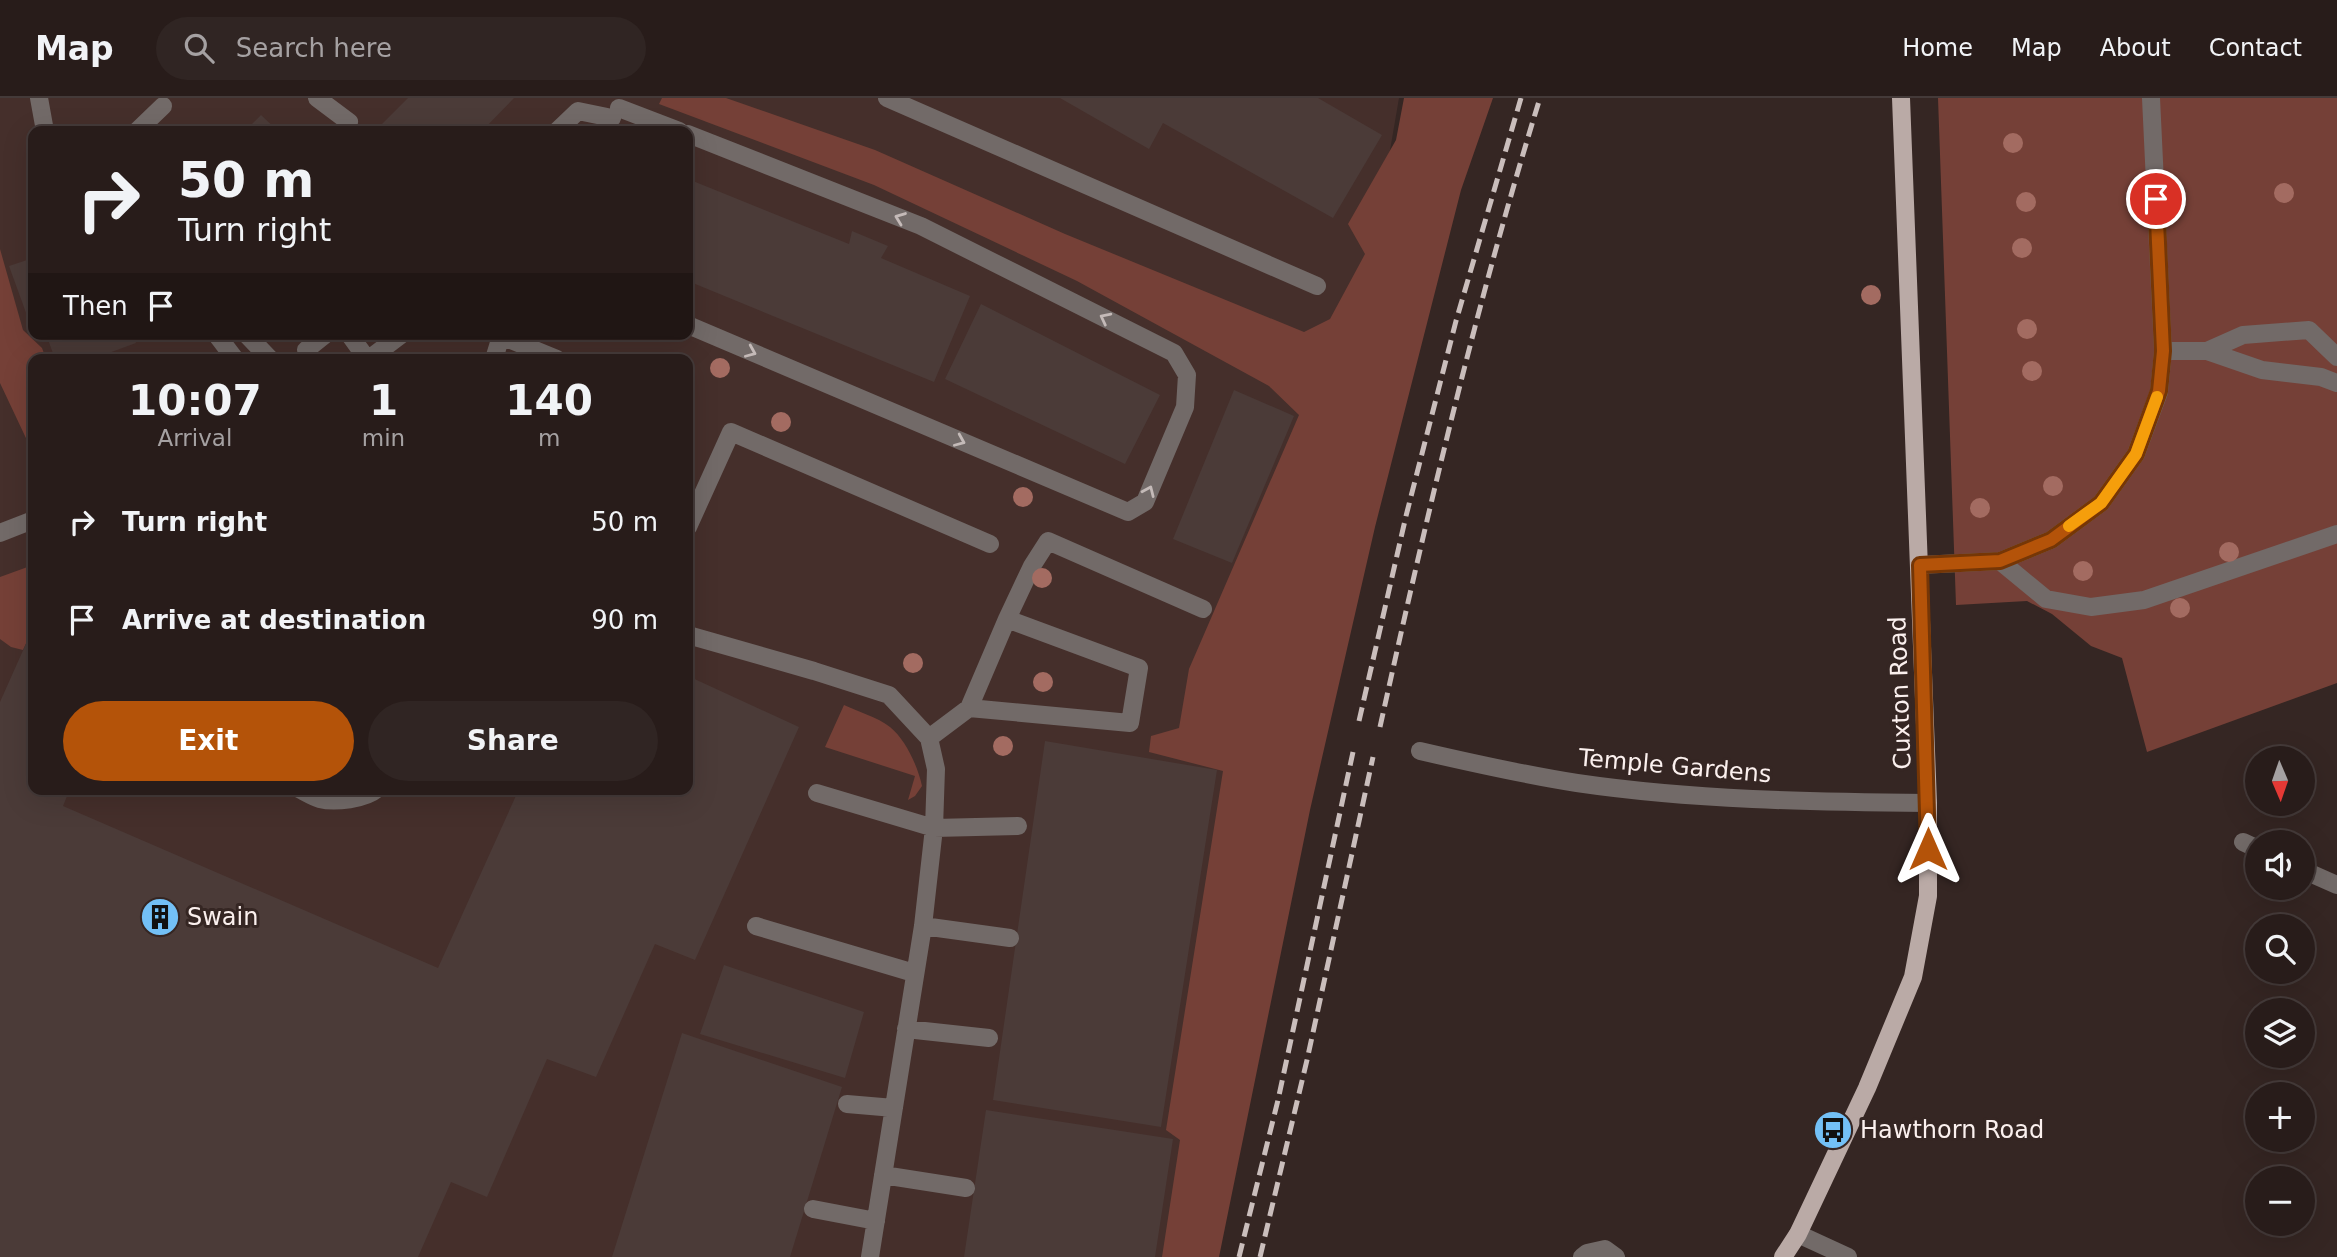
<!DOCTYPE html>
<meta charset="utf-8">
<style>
body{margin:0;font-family:"DejaVu Sans",sans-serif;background:#302523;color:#f1f3f6;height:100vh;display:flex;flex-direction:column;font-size:26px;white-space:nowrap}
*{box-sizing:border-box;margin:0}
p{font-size:23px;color:#a5a1a2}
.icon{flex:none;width:38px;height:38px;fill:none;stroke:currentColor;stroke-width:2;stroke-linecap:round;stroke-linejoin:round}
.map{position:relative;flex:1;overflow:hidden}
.panel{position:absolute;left:28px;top:256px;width:665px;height:441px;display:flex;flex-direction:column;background:#281c1a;border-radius:14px;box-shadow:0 7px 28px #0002,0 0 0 2px #443a39}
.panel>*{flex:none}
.top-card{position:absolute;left:28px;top:28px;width:665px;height:214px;border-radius:14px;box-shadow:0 7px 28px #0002,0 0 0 2px #443a39;background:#281c1a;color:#f1f3f6;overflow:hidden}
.needle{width:46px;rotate:178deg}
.controls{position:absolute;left:2245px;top:648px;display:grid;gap:14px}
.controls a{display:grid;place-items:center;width:70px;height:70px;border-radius:50%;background:#281c1a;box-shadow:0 7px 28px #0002,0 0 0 2px #443a39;font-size:35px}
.pin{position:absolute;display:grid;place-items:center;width:60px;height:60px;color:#fff;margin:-30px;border:4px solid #fff;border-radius:50%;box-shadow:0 2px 7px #0007}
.me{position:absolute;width:77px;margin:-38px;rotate:0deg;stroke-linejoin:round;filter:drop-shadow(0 0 5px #0008)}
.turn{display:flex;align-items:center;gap:24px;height:147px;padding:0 35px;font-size:32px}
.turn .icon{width:91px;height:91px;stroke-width:2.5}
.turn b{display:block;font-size:49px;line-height:60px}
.then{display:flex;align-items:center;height:66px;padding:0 35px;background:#0003;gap:14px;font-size:26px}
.eta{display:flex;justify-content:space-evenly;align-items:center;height:119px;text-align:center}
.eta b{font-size:42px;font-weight:700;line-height:49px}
.button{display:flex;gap:14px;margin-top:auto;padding:14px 35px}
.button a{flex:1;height:80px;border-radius:42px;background:#b45309;color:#fff;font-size:28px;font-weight:700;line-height:80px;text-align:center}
.button a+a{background:#302523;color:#f1f3f6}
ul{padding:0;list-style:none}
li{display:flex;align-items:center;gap:21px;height:98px;padding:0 35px}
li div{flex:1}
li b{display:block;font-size:26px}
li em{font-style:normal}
header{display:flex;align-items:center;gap:42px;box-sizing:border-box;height:98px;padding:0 35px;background:#281c1a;border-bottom:2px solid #443a39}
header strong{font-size:33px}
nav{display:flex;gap:38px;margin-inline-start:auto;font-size:24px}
.search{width:490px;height:63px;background:#302523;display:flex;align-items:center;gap:18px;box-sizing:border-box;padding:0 24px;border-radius:38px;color:#a5a1a2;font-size:26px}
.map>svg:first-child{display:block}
.built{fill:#452f2b;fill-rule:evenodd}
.green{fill:#754037}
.building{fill:#4b3b38}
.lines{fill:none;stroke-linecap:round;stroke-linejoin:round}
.minor{stroke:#726a68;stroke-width:18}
.major{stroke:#baaaa6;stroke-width:18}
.rail{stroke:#cabebc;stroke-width:5;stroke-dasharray:14 7;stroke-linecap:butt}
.tree{fill:#a36b61}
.oneway{stroke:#c4bab8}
.route-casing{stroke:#753606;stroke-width:18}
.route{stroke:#b45309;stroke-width:12}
.slow{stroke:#f59e0b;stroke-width:12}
.labels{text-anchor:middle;stroke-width:6;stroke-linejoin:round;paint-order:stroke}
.street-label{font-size:24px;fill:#fbf0ee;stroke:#352623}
.poi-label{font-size:24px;fill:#fbf0ee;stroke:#352623;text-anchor:start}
</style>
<header>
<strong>Map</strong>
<div class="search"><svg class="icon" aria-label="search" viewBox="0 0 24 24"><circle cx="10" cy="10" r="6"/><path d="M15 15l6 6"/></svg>Search here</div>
<nav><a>Home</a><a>Map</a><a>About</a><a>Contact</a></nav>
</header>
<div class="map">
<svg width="2337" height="1159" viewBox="0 0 2337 1159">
<rect width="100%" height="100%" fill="#352623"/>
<path class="built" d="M0,0H1399L1200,1159H0ZM33,33H688V236H33ZM33,261H688V691H33Z"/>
<path class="green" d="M662,0H726L875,52L1065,136L1304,234L1330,221L1365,156L1348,126L1396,42L1404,0H1493L1461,92L1375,429L1310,712L1219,1159H1162L1180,1042L1166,1032L1223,673L1149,654L1151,638L1179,630L1189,571L1299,317L1269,288L1077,183L874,87L659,6Z
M1938,0H2337V585L2147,654L2122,560L2091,548L2052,516L2027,503L1956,507Z
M0,151L23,232L42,250L46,261H33V355L0,285Z
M33,467V530L23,552L11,549L0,541V479Z
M844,607C859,614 877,619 890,629C906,642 918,669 922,688L915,698L908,702L915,678L825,649Z"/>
<path class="building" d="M408,0H514L482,33H375Z
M1060,0H1318L1382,37L1333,120L1163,25L1149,51Z
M261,17L278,33H251L248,30Z
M688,81L849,146L852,133L888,148L881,160L970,198L934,284L688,183Z
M33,160V234L9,168Z
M981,206L1160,297L1125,366L945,281Z
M46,236H133L136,245L106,256L108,261H55Z
M140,254L143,261H122V260Z
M1234,292L1294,318L1232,465L1173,441Z
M33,530V691H70L63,708L438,870L519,691H688V578L799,629L695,862L655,846L596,979L547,961L487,1099L451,1084L418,1159H0V604Z
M1045,643L1217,672L1161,1029L993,1002Z
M724,867L864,914L845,980L700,936Z
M682,935L842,989L790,1159H612Z
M986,1012L1173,1041L1155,1159H964Z"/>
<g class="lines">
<path class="minor" d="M39,0L45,33
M317,0L349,24L346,33
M887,0L1317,188
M619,10L679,33
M137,33L163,8
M557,33L578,13L612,20
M688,36L921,128L1174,255L1187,277L1185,309L1145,404L1128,414L688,227
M216,236L235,261
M246,236L270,261
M349,236L367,261
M306,252L326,236
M2163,253H2207L2243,237L2309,232L2337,259
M2207,253L2262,272L2321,279L2337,285
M369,261L402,236
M494,261L501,238L557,261
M688,429L731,334L990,446
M0,435L33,422
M2000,463L2046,501L2091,509L2144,502L2337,436
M1920,467L2000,463L2051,442L2101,405L2136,356L2159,294L2163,253L2151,0
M688,537L814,573L889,597L929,640L936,671L934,730L923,828L870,1159
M969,610L1007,521
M929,640L969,610L1130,625L1139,570L1007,521L1032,468L1048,443L1203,511
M1420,653C1472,665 1525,677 1577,685C1693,702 1812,704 1928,705
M299,691C305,694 313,699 320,701C335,705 365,701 377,691
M817,695L934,730L1018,728
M2243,744L2258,751
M2303,772L2337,787
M756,828L914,875
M923,828L1010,840
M906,931L989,940
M847,1006L894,1010
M883,1077L966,1090
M813,1111L876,1123
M1798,1136L1848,1159
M1582,1159L1587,1155L1605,1151L1616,1159"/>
<path class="major" d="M1783,1159L1798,1136L1867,990L1913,879L1928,798V705L1901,0"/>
<path class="rail" d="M1359,623L1406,418L1456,223L1521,0
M1380,629C1427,417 1476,207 1540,0
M1239,1159L1278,1002L1353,654
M1260,1159L1307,962L1373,659"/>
</g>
<g class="tree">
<circle cx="2013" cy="45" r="10"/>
<circle cx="2284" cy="95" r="10"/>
<circle cx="2026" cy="104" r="10"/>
<circle cx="2022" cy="150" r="10"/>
<circle cx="1871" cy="197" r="10"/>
<circle cx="2027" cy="231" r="10"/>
<circle cx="720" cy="270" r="10"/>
<circle cx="2032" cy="273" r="10"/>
<circle cx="781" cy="324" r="10"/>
<circle cx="2053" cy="388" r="10"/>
<circle cx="1023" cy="399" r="10"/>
<circle cx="1980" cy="410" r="10"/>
<circle cx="2229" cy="454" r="10"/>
<circle cx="2083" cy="473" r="10"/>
<circle cx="1042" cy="480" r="10"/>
<circle cx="2180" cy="510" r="10"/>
<circle cx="913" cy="565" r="10"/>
<circle cx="1043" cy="584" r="10"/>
<circle cx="1003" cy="648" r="10"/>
</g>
<defs><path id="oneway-chevron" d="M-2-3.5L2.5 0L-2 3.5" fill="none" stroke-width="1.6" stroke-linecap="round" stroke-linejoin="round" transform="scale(1.75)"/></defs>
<g class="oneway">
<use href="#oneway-chevron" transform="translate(900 120) rotate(-159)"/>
<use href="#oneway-chevron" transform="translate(1105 220) rotate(-153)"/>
<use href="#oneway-chevron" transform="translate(751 254) rotate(23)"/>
<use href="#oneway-chevron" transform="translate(960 343) rotate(23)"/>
<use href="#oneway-chevron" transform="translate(1149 393) rotate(-66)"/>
</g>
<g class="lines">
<g class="route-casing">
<path id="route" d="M1928,751L1920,467L2000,463L2051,442L2101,405L2136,356L2159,293L2163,253L2156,101"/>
</g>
<use href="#route" class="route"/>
<path class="slow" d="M2069,428L2101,405L2136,356L2157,299"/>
</g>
<defs>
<g id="building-disc" transform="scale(2.0125)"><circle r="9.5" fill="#73c0f6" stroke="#352623"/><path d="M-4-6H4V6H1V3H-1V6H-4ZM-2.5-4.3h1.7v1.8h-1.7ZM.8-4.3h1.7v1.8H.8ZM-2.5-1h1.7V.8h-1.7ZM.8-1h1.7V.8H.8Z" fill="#111"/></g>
<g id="bus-disc" transform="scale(2.0125)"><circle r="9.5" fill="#73c0f6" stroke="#352623"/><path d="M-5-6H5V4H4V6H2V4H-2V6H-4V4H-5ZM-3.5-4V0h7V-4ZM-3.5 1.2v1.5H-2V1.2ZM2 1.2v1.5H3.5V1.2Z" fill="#111"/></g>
</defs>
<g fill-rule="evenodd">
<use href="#building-disc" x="160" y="819"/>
<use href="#bus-disc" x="1833" y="1032"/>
</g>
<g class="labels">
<g class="street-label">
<text transform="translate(1900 595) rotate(-92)" y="8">Cuxton Road</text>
<text transform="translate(1675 668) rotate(5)" y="8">Temple Gardens</text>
</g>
<g class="poi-label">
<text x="187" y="827">Swain</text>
<text x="1860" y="1040">Hawthorn Road</text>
</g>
</g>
</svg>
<div class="controls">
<a><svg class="needle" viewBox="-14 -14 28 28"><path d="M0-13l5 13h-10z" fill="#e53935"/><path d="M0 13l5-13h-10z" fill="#a5a1a2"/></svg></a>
<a><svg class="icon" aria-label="sound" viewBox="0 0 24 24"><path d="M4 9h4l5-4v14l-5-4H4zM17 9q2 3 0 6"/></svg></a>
<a><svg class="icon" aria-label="search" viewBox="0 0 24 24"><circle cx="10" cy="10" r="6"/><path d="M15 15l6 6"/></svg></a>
<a><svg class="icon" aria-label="layers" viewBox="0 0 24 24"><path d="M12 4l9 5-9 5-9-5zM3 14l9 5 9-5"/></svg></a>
<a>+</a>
<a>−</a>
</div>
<div class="pin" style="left:2156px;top:101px;background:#d93025"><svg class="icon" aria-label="arrive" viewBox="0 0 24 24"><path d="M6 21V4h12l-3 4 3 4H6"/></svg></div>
<svg class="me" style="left:1928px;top:751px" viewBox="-20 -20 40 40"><path d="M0-17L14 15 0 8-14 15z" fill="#b45309" stroke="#fff" stroke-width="4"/></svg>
<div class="top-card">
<div class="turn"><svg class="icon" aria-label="right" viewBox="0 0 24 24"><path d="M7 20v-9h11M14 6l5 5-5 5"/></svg><div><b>50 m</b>Turn right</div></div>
<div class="then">Then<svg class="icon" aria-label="arrive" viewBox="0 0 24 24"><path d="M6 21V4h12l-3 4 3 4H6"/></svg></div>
</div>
<section class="panel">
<div class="eta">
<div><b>10:07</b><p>Arrival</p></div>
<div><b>1</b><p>min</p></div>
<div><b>140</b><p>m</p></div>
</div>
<ul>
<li><svg class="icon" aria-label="right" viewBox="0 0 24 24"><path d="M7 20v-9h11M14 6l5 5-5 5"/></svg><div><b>Turn right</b></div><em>50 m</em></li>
<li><svg class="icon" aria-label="arrive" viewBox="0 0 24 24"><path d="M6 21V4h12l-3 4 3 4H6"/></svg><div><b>Arrive at destination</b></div><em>90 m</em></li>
</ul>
<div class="button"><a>Exit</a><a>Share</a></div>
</section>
</div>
